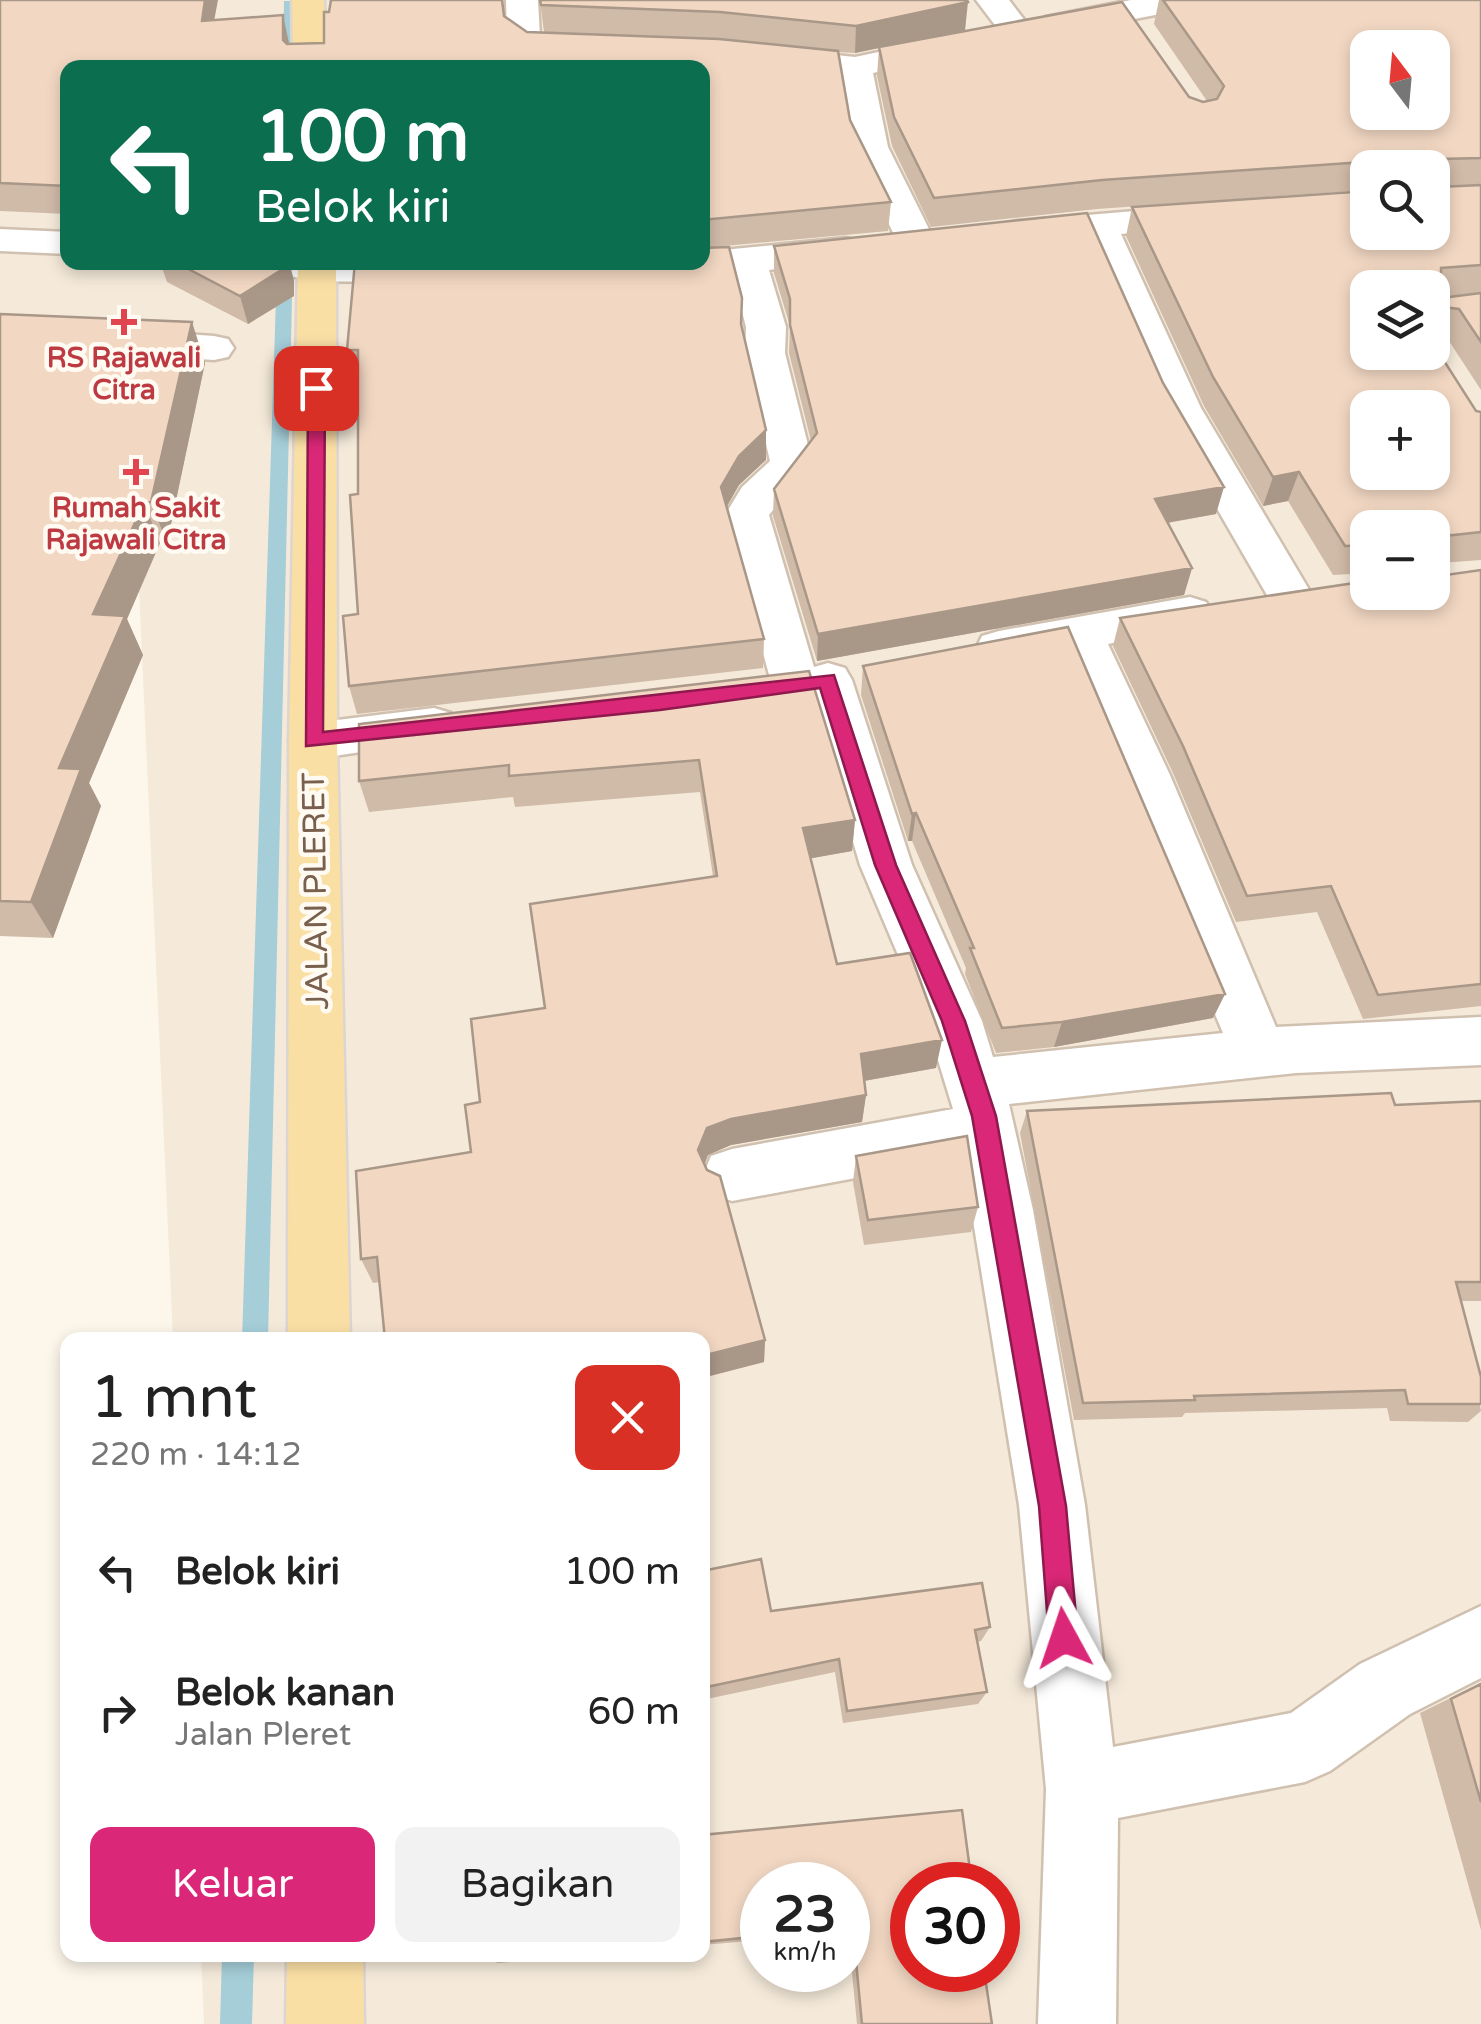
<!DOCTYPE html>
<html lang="id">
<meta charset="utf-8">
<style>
body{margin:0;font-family:"Varela Round",sans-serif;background:#f2f2f2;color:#222;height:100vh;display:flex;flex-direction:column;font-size:38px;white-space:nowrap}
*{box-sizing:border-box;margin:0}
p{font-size:32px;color:#767676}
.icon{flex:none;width:55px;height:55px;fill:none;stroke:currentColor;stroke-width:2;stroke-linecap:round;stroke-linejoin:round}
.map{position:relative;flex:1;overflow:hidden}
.details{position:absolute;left:60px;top:1332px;width:650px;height:630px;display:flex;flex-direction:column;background:#fff;border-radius:20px;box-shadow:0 5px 15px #0003}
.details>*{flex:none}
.guide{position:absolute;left:60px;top:60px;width:650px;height:210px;border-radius:20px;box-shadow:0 5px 15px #0003;background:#0b6e4f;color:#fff;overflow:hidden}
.needle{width:65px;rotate:344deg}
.tools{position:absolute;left:1350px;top:30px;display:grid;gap:20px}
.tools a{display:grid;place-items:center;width:100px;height:100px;border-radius:20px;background:#fff;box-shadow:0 5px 15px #0003;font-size:50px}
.speed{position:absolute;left:740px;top:1862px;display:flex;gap:20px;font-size:50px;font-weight:700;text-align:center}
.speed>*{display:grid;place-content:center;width:130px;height:130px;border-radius:50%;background:#fff;box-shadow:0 5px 15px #0003;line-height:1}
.speed small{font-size:25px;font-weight:400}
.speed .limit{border:15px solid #d22;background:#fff;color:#111}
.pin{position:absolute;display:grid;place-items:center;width:85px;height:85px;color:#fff;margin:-42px;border-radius:20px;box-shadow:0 5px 15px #0006}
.me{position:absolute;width:110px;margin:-55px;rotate:355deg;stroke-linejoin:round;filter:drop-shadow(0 0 8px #0008)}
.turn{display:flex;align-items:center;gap:35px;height:210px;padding:0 30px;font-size:45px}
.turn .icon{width:130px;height:130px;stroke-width:2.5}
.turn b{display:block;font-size:70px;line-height:85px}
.round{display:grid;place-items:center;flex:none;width:105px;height:105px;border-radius:20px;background:#f2f2f2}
.head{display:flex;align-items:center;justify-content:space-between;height:170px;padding:0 30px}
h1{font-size:60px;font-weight:600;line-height:75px}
.cta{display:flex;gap:20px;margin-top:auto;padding:20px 30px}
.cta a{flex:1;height:115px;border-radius:20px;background:#db2777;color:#fff;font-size:40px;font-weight:600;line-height:115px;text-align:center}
.cta a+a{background:#f2f2f2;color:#222}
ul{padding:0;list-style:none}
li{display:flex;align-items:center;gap:30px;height:140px;padding:0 30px}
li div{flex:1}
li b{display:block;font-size:38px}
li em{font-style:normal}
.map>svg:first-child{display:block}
.residential{fill:#f5eada;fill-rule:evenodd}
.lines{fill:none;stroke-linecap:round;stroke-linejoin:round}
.stream{fill:#a5ced9;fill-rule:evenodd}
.minor-casing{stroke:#d0c0b0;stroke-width:5}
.major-casing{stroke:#dcd5d1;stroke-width:5}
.minor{fill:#fff;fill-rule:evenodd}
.major{fill:#fadfa5;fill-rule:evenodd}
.wall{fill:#d0baa8}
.shaded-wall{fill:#a99788}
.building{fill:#f2d8c3;stroke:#a99788;stroke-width:2.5;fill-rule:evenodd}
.route{fill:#db2777;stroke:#8e194d;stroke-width:2.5}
.health-dot{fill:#e0444e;stroke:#fffbf2;stroke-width:4}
.labels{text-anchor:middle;stroke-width:9;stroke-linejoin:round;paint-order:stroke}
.far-health-label{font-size:28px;font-weight:bold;fill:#be3a42;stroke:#fffbf2}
.street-label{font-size:32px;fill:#795f4d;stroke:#fffbf2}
</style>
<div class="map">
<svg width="1481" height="2024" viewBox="0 0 1481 2024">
<rect width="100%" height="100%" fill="#fdf7eb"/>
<path class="residential" d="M0,0H1481V2024H204L201,1955H702V1340H173L127,325L0,319ZM1368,48H1432V112H1368ZM68,68H702V262H68ZM1368,168H1432V232H1368ZM1368,288H1432V352H1368ZM1368,408H1432V472H1368ZM1368,528H1432V592H1368ZM762,1885H848V1970H762ZM912,1885H998V1970H912Z"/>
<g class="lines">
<path class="stream" d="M284,1H298L297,68H283Z
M284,293L292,298L268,1340H242L276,298Z
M222,1955H254L252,2024H220Z"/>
<g class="minor-casing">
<path id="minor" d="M506,0H538L540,36L599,41L603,48L599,55L587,58L519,53L507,38Z
M976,0H1009L1032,30L1028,37H1004Z
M1131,0H1197L1192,7L1181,10L1057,34L1046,31L1041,24L1046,17Z
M949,37L961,40L965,47L961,54L873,73L888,147L935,241L929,249L916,252L903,249L897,241L852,147L840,75L767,68L755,65L750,58L755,51L767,48L855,57Z
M1205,205L1218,208L1223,216L1218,224L1121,234L1201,408L1314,598L1307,609L1291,614L1275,609L1159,408L1085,237L1017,243L1004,240L998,232L1004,224L1017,221Z
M0,229L68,232V254L0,251Z
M846,238L859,241L865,249L859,257L769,270L786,327L785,353L812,461L769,515L814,667L828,663L845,668L852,680L912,865L982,1021L993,1057L1223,1033C1169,906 1121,778 1065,652L999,665L982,660L976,648L982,636L999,631L1190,597L1206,602L1213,613L1206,624L1108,644L1170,775L1276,1027L1481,1017V1065L1296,1073L1009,1104L1033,1210L1085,1505L1113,1747L1291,1713L1360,1664L1481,1606V1678L1410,1714L1330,1771L1305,1782L1118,1818L1116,2024H1038L1046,1789L1019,1505L963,1158L732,1201L711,1194L703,1175L711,1156L732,1149L953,1109L926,1021L860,865L809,695L795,699L778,694L771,682L725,515L742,487L770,461L745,353L746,327L732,273L658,276L645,273L639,265L702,262V252Z
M249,262H435L446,272L440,280L427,283L318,281L255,270Z
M0,321L214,336L228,339L234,348L228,357L214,360L0,345Z
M434,708L451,713L458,726L451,739L313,759L296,754L289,741L296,728L313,723Z"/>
</g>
<g class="major-casing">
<path id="major" d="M292,0H324L327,68H293Z
M298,262H336L337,741L350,1340H288L289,741Z
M287,1955H363L364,2024H286Z"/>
</g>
<use href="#minor" class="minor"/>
<use href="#major" class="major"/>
</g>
<path class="wall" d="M0,0L214,20L289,44L324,43L504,16L527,32H544L540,0H967L965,30L905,42L1189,97L1203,102L1207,101L1154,24L1159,0H1481V390L1447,338L1433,337L1432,338V288H1368L1476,411L1481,412V560L1440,563L1437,571L1446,575L1481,570V1006L1363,1019L1317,912L1236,922L1173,773L1113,646L1120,618L1432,592V528H1368V573L1333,575L1288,501L1263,506L1204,406L1126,236L1132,207L1368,232L1432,168H1368V190L1097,209L931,227L892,146L877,76L879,48L855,53L838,52L850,120L891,202L888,231L702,248V68H68V214L0,211Z
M774,246L1216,514L1168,523L1192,568L1184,595L817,661L773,516L774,489L811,441L789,353L790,326L774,273Z
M160,262H289L294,281V296L248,324L167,282Z
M742,298V328L766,460L739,485L727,507L764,639L763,668L357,714L349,686L358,614V380H354L347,350Z
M0,314L205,363L167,543H160L127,619L143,655L89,783L101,806L53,938L0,936Z
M863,666L1225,994L1213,1018L1054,1047L996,1053L965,974L966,968L912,841H908L861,695Z
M809,671L855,820L852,851L811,858L837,964L936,1068L864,1081L866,1095L862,1122L731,1145L708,1155L704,1164L765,1340L764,1362L702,1378V1340L380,1282L373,1283L361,1259L471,1152L480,1102L545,1008L713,876L700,792L515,807L513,797L369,812L359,781Z
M1481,1101V1301H1461L1481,1411L1468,1422L1390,1421L1387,1408L1185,1413L1182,1417L1074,1420L1020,1133L1027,1111L1395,1105Z
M856,1156L978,1207L971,1232L864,1245L853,1182Z
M702,1571L771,1611L990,1627L981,1641L977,1642L987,1692L978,1704L843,1723L835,1672L702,1700Z
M1481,1683V1930L1420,1713Z
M962,1810L992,2024H857L848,1933V1885H762V1940L702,1945V1835Z
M489,1955H590L498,1963L488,1960Z"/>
<path class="shaded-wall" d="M205,0H218L209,48L202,21Z
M968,2L965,30L855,53L856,26Z
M283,15L289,43V68L283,40Z
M286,262H289L294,281V296L248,324L240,296Z
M192,322L205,363L167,543L151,502Z
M766,430V460L739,485L721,516V487L739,456Z
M1299,472L1288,501L1263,506L1273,477Z
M1224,487L1216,514L1148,526L1155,499Z
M144,503L160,543L127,619L143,655L89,783L101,806L53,938L31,902L93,614Z
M1192,568L1184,595L817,661L818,634Z
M916,813L912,841H908L912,814Z
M855,820L852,851L802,860L803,828Z
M1225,994L1213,1018L1054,1047L1062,1022Z
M942,1040L936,1068L858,1082L861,1054Z
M866,1095L862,1122L731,1145L708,1155L700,1176L698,1150L707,1128L731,1119Z
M765,1340L764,1362L702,1378V1356Z"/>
<path class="building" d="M0,0H205L202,21L283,15V40L287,44L324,43V12H329L331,0H502L504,16L527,32L719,39L838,51L850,120L891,202L702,220V68H68V186L0,183Z
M540,0H967L968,2L856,26L720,12L541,5Z
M1163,0H1481V158L1440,159V187L1481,185V265L1441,268V298L1481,293V342L1459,309L1442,307L1440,319H1432V288H1368V352H1432V342L1476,411L1481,412V532L1445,536L1442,560H1432V528H1368V545L1345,546L1299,472L1273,477L1213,377L1132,207L1368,191V232H1432V168H1381L1382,165L1378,161L1102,180L934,198L894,117L879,47L1122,2L1189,97L1203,102L1217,99L1224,86ZM1368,48H1432V112H1368ZM1368,408H1432V472H1368Z
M1087,213L1163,383L1224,487L1155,499L1192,568L818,634L774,489L817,433L790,325V299L774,246Z
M729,247L742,298L741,324L766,430L739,456L721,487L764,639L349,686L343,616L358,614L350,495L358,494V350H347L355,262H702V248Z
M175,262H286V267L240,296Z
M0,314L192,322L151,502L144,503L93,614L125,616L59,768L81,769L31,902L0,901Z
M1432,569L1446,575L1481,570V984L1378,995L1331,886L1247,896L1183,746L1120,618L1368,581V592H1432Z
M1068,627L1225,994L1062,1022L1002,1028L970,948H974L916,813L912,814L863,666Z
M809,671L855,820L803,828L837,964L910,953L942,1040L861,1054L866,1095L731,1119L707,1128L698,1150L707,1170L720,1176L765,1340L702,1356V1340H385L377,1257L361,1259L356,1171L471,1152L465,1105L480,1102L471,1019L545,1008L530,904L717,876L699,760L509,776V765L359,781V724Z
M1391,1093L1395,1105L1481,1101V1282H1456L1481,1377V1404H1408L1405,1390L1194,1396L1195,1400L1083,1403L1027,1111Z
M967,1136L978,1207L868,1220L856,1156Z
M761,1559L771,1611L982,1583L990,1627L975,1630L987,1692L847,1711L839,1659L702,1688V1571Z
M1481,1684V1802L1451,1699Z
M962,1810L972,1885H912V1970H984L992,2024H862L853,1929H848V1885H762V1936L702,1942V1835Z
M489,1955H550L488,1960Z"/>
<path class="route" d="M316,383L325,388L323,732L834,675L896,865L965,1021L996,1116L1066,1506L1078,1638L1074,1648L1064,1652L1054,1648L1049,1638L1039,1506L972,1116L942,1021L875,865L820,688L660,710L306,746L308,388Z"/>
<g class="health-dot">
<path d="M119 307h10v10h10v10h-10v10h-10v-10h-10v-10h10z"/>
<path d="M131 457h10v10h10v10h-10v10h-10v-10h-10v-10h10z"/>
</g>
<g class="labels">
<g class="far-health-label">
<text x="124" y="367">RS Rajawali<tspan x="124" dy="32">Citra</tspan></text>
<text x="136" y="517">Rumah Sakit<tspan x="136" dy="32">Rajawali Citra</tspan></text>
</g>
<g class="street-label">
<text transform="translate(315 891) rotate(-91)" y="11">JALAN PLERET</text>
</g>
</g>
</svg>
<div class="tools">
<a><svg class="needle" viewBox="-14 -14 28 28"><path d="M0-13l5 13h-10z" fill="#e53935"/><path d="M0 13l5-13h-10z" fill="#767676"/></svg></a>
<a><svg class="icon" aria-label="search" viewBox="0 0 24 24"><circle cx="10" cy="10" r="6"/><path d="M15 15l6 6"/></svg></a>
<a><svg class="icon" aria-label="layers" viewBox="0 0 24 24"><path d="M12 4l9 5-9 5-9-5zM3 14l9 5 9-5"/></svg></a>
<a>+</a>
<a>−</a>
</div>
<div class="speed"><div>23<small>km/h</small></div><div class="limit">30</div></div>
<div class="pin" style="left:316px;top:388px;background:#d93025"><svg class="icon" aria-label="arrive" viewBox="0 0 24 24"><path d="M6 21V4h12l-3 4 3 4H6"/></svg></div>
<svg class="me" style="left:1064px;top:1638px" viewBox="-20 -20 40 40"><path d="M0-17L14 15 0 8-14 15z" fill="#db2777" stroke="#fff" stroke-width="4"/></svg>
<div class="guide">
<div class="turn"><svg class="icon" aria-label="left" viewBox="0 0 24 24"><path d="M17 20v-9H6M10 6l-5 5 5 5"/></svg><div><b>100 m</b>Belok kiri</div></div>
</div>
<section class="details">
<div class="head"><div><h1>1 mnt</h1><p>220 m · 14:12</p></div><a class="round" style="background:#d93025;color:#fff"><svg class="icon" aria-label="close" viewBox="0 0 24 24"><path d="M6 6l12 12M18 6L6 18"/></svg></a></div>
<ul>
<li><svg class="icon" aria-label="left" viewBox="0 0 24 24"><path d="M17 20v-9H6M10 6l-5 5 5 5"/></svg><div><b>Belok kiri</b></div><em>100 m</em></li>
<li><svg class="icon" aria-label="right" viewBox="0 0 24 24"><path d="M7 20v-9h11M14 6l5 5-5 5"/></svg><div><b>Belok kanan</b><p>Jalan Pleret</p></div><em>60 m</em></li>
</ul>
<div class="cta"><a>Keluar</a><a>Bagikan</a></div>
</section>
</div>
